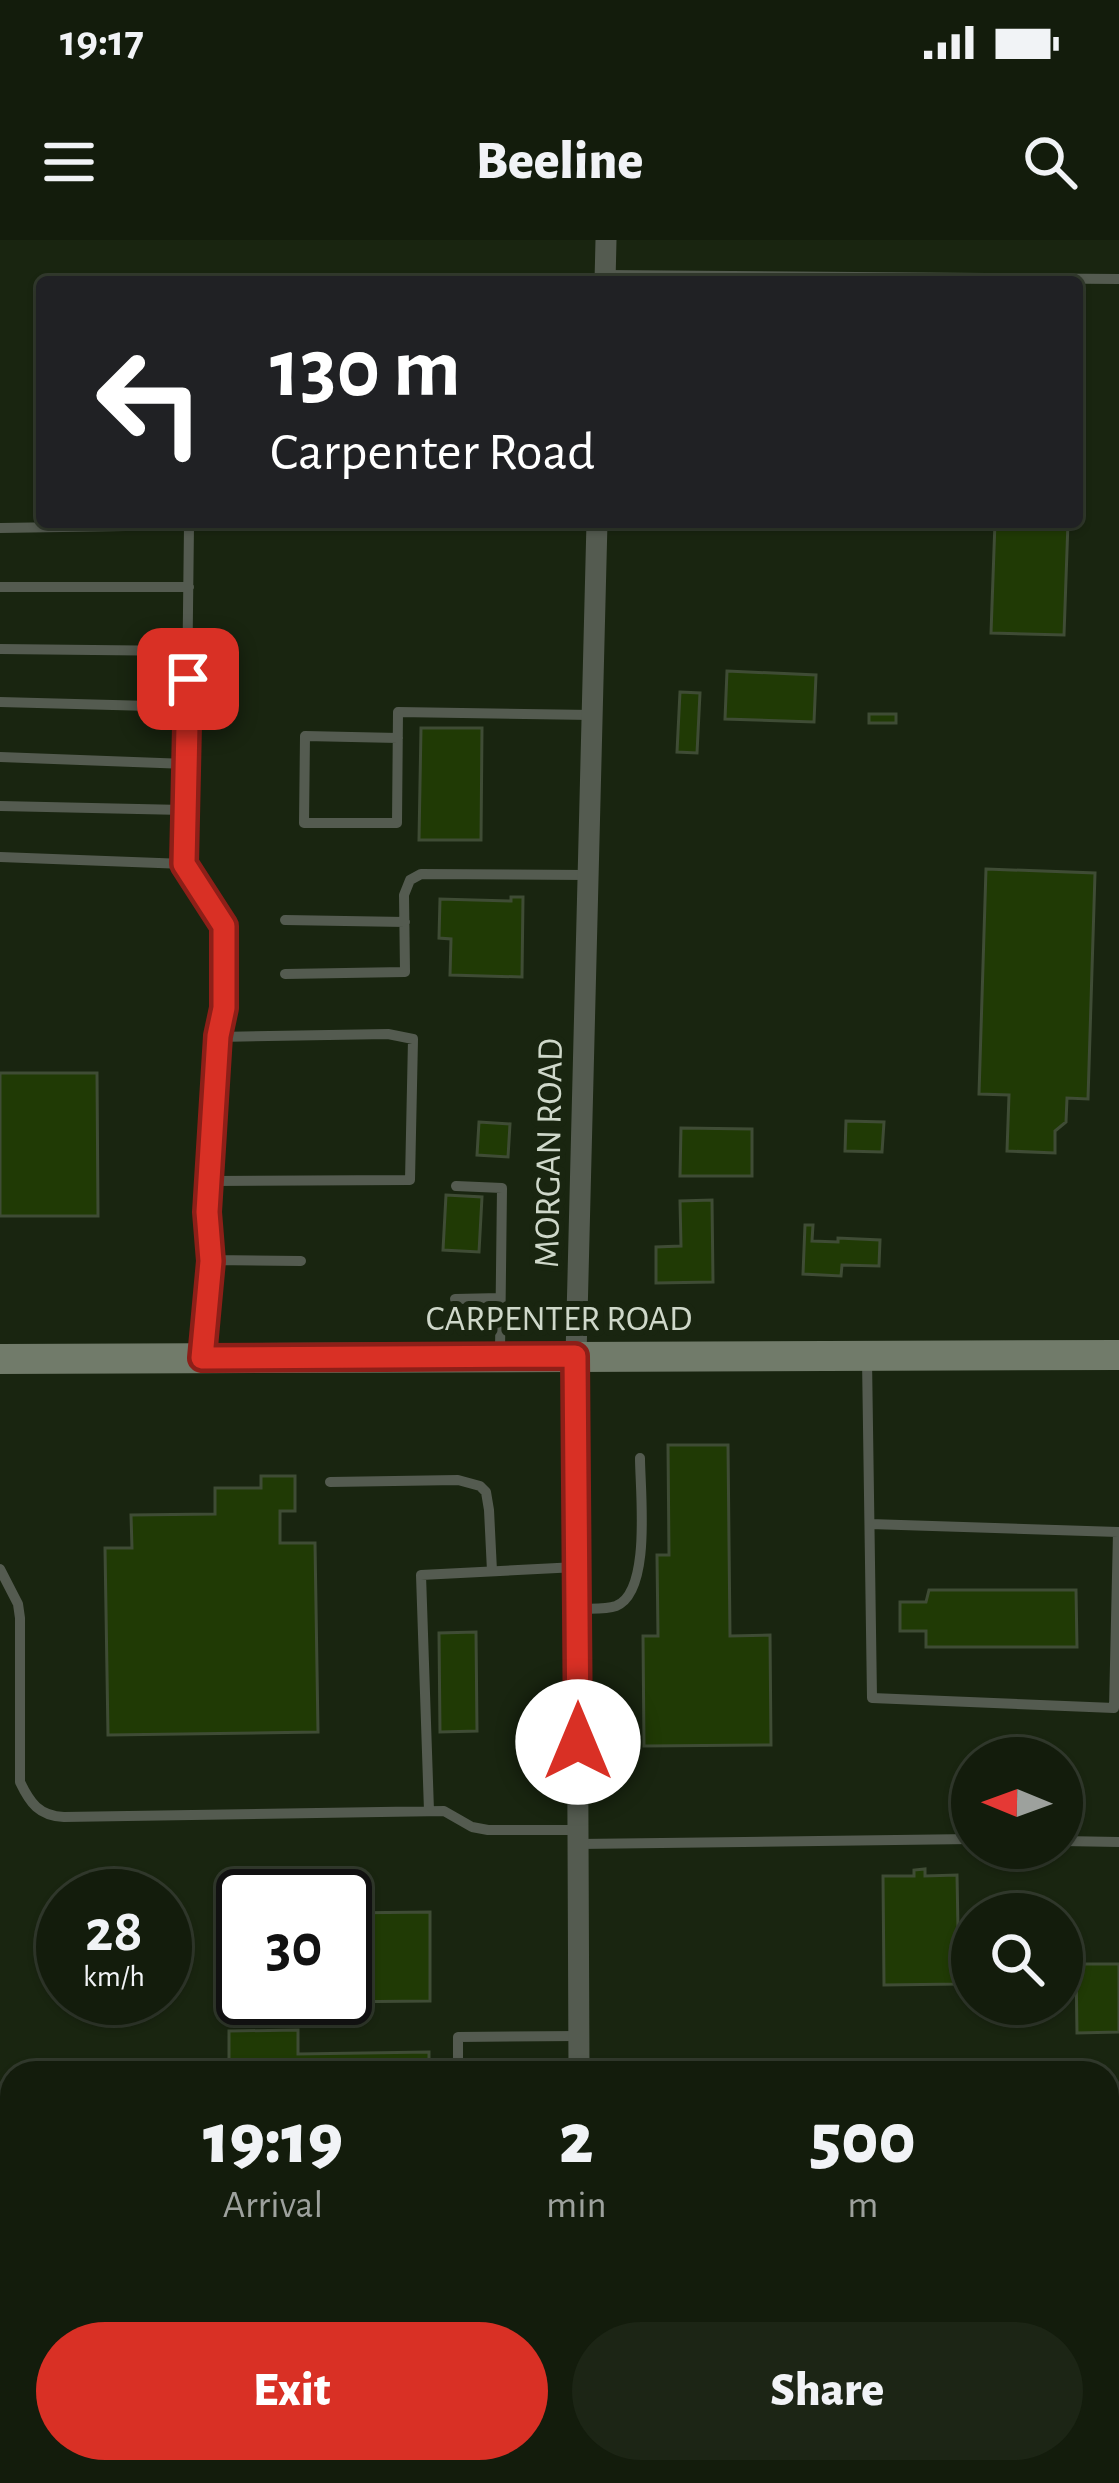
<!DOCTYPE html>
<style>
body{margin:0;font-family:"Alegreya Sans",sans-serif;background:#1c2515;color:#f1f3f6;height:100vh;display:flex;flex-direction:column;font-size:45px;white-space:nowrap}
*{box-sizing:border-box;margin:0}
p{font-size:39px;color:#9da19d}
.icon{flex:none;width:66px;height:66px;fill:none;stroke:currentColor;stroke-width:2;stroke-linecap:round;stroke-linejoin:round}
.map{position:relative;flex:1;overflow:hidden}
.side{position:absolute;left:0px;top:1821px;width:1119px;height:423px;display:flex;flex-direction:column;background:#131c0c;border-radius:36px 36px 0 0;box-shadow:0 3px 9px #0004,0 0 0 3px #323a2d}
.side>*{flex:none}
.banner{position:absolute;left:36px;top:36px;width:1047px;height:252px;border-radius:12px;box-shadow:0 3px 9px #0004,0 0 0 3px #323a2d;background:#202124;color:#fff;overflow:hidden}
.needle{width:78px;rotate:271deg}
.controls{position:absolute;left:951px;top:1497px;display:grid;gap:24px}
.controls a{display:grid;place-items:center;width:132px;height:132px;border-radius:50%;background:#131c0c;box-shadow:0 3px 9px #0004,0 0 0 3px #323a2d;font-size:60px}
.speed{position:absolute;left:36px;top:1629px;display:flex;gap:24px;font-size:60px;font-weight:700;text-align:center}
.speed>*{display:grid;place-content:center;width:156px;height:156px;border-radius:50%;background:#131c0c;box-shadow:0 3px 9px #0004,0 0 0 3px #323a2d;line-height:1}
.speed small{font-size:30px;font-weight:400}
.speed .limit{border:6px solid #111;border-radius:18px;background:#fff;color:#111}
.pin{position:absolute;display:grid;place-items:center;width:102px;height:102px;color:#fff;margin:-51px;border-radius:24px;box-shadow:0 6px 18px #0006}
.me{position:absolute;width:132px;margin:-66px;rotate:0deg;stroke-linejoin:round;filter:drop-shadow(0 0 9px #0008)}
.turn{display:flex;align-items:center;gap:42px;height:252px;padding:0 36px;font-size:54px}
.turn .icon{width:156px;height:156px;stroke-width:2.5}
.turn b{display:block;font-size:84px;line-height:102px}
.eta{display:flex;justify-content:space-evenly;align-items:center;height:204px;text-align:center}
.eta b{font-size:72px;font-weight:800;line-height:84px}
.action{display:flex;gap:24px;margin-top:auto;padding:24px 36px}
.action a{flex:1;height:138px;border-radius:72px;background:#d93025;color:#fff;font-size:48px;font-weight:800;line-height:138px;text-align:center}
.action a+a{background:#1c2515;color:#f1f3f6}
.status{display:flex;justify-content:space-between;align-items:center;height:84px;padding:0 60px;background:#131c0c;direction:ltr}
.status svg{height:33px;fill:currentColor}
header{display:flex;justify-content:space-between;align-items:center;height:156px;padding:0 36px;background:#131c0c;font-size:54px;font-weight:800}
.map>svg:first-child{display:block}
.building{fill:#203a05;stroke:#3f4c35;stroke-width:3}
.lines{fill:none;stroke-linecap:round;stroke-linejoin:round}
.service{stroke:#545b50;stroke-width:10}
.minor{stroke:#545b50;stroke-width:21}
.secondary{stroke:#717b6a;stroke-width:30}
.route-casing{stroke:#8d1f18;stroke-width:30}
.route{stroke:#d93025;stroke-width:21}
.labels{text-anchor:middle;stroke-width:12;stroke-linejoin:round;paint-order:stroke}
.street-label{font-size:36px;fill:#cfd8ca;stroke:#192510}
</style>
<div class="status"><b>19:17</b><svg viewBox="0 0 49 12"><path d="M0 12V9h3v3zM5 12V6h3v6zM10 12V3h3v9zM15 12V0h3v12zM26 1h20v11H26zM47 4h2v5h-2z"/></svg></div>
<header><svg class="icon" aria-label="menu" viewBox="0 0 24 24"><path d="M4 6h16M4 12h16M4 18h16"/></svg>Beeline<svg class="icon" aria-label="search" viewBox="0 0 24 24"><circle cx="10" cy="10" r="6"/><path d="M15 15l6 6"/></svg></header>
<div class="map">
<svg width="1119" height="2243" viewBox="0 0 1119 2243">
<rect width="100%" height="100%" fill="#192510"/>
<path class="building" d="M995,282H1068L1064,395L991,393Z
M727,431L816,435L814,482L725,479Z
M680,452L700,453L697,513L677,512Z
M869,474H896V483H869Z
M421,488H482L481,600H419Z
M986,629L1095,633L1088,859L1067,858L1066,882L1055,891V913L1007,911L1009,855L979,854Z
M511,657H523L522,737L450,735L451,699L439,698L440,659L511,661Z
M0,833H97L98,976H0Z
M846,881L884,882L882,912L845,911Z
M479,882L510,884L508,917L477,915Z
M681,888L752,889V936H680Z
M446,955L482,957L479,1012L443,1010Z
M712,960L713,1042L656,1043V1007L681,1006L680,961Z
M805,985H813L812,1001L838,1002V998L880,1000L879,1026L842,1025L841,1036L803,1034Z
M668,1205H728L730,1396L770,1395L771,1505L644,1506L643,1396H658L657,1315H669Z
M261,1236H295V1271H280V1303H315L318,1492L108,1495L105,1308H132L131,1275L215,1274V1248H261Z
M929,1350H1076L1077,1407H926V1391H900V1362H926Z
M476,1392L477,1491L440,1492L439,1393Z
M925,1629V1636L957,1635L959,1744L884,1745L883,1636H914V1630Z
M430,1672V1761L322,1762V1758H345V1673Z
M1076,1724H1119V1792L1077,1793Z
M298,1790V1814L429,1812V1833H229V1791Z"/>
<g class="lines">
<path class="service" d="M605,35L1119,39
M0,288L189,285L185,624L224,686V768L218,797L211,941L207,972L211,1020L202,1114
M0,347H189
M0,409L187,411
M0,462L188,467
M398,498L305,496L304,583H397L398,472L592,475
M0,517L187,524
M0,566L184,570
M0,617L185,624
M285,680L405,682
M285,734L405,732L404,655L410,640L421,634L588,635
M211,941L410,940L413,799L388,794L218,797
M456,946L502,948L500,1113
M211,1020L301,1021
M455,1059L500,1058
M867,1119L872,1458L1114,1468L1118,1292L870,1284
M330,1242L458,1240L480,1246L486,1252L489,1270L492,1331
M0,1329L18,1364L20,1378V1542C30,1563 39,1576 64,1577L444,1571L472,1587L488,1590H578
M577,1369C589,1368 605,1370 616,1366C652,1352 640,1251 640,1218
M429,1571L421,1335L577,1327
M1062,1601L1119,1602
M579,1604L972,1599
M458,1833V1797L578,1796
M0,1958L1,2129
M1107,2011H1119
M1107,2073H1119
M1,2206V2129H12
M718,2232V2243
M811,2232V2236L979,2235V2232
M470,2243V2232
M544,2243L559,2232"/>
<path class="minor" d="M605,42L606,0
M579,1833L576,1116L597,282"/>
<path class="secondary" d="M0,1119L1119,1115"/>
</g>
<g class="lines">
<g class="route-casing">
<path id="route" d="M188,439L184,624L224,686V768L218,796L207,972L211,1021L202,1118L575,1116L578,1502"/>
</g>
<use href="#route" class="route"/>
</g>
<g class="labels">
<g class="street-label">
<text transform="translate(547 913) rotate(-89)" y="13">MORGAN ROAD</text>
<text x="559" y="1090">CARPENTER ROAD</text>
</g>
</g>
</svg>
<div class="controls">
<a><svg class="needle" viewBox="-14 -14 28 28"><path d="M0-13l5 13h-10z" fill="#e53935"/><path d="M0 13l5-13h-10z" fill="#9da19d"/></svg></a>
<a><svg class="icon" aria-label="search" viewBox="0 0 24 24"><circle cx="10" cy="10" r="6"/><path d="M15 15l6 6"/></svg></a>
</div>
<div class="speed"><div>28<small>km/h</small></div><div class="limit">30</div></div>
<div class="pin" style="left:188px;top:439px;background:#d93025"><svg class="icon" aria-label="arrive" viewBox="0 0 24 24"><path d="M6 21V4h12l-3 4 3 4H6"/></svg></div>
<svg class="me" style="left:578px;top:1502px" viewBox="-20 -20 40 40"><circle r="19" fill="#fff"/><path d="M0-13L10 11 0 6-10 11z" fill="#d93025"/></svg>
<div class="banner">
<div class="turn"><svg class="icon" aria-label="left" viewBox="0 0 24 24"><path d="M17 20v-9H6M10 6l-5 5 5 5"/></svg><div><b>130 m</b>Carpenter Road</div></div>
</div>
<section class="side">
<div class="eta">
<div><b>19:19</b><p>Arrival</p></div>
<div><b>2</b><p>min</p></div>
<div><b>500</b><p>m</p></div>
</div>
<div class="action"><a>Exit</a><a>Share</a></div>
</section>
</div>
